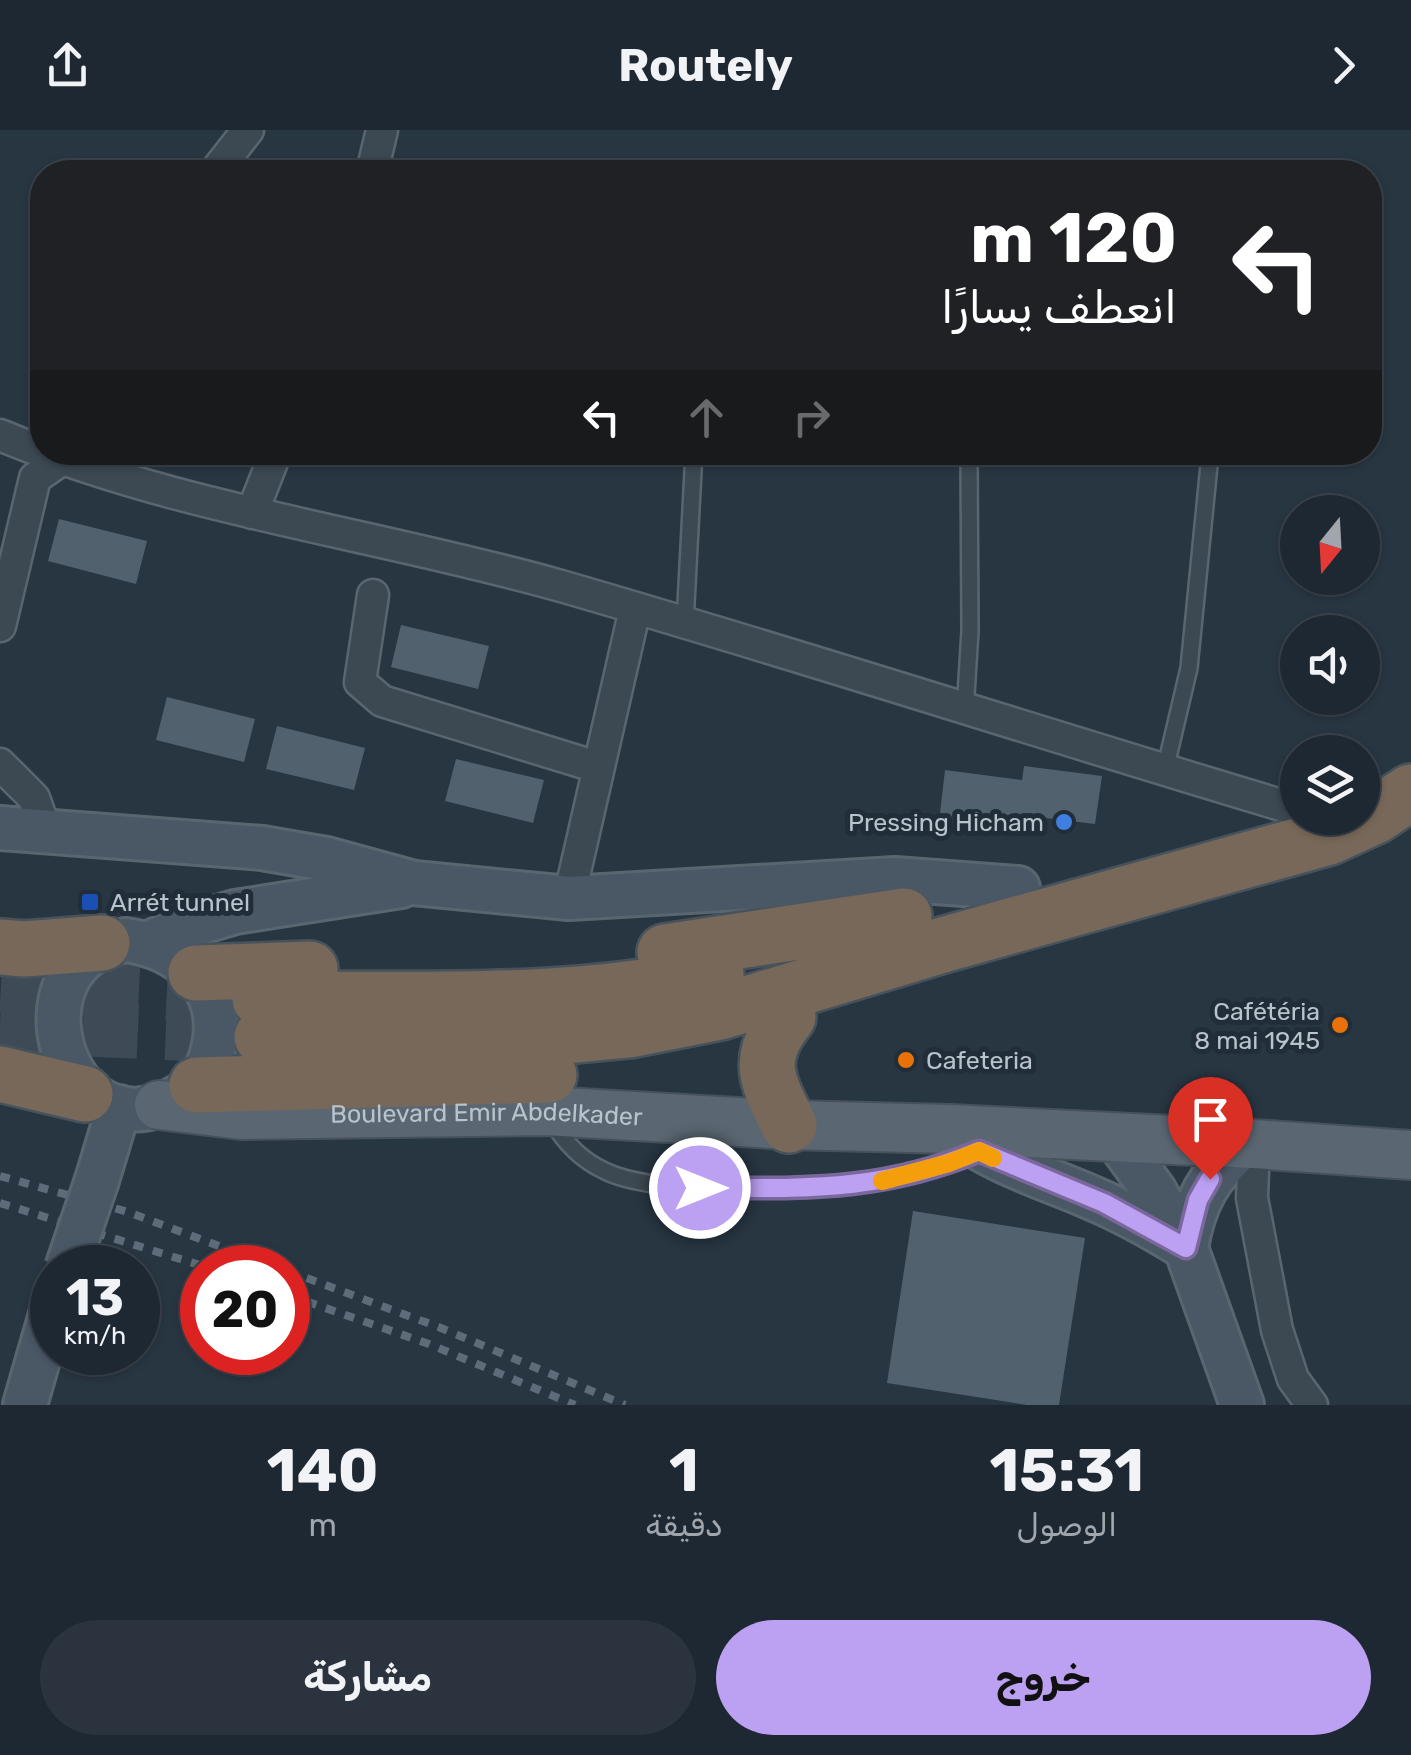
<!DOCTYPE html>
<html lang="ar">
<meta charset="utf-8">
<style>
body{margin:0;font-family:Rubik,Vazirmatn,sans-serif;background:#2b343e;color:#f1f3f6;direction:rtl;height:100vh;display:flex;flex-direction:column;font-size:38px;white-space:nowrap}
*{box-sizing:border-box;margin:0}
p{font-size:32px;color:#a1a6ac}
.icon{flex:none;width:55px;height:55px;fill:none;stroke:currentColor;stroke-width:2;stroke-linecap:round;stroke-linejoin:round}
.map{position:relative;height:1275px;overflow:hidden;direction:ltr}
.sheet{display:flex;flex-direction:column;background:#1e2832;flex:1}
.sheet>*{flex:none}
.banner{position:absolute;left:30px;top:30px;width:1352px;height:305px;border-radius:40px;box-shadow:0 2px 8px #0004,0 0 0 2px #3c444d;direction:rtl;background:#202124;color:#fff;overflow:hidden}
.needle{width:65px;rotate:198deg}
.tools{position:absolute;left:1280px;top:365px;display:grid;gap:20px}
.tools a{display:grid;place-items:center;width:100px;height:100px;border-radius:50%;background:#1e2832;box-shadow:0 2px 8px #0004,0 0 0 2px #3c444d;font-size:50px}
.speed{position:absolute;left:30px;top:1115px;display:flex;gap:20px;font-size:50px;font-weight:700;text-align:center}
.speed>*{display:grid;place-content:center;width:130px;height:130px;border-radius:50%;background:#1e2832;box-shadow:0 2px 8px #0004,0 0 0 2px #3c444d;line-height:1}
.speed small{font-size:25px;font-weight:400}
.speed .limit{border:15px solid #d22;background:#fff;color:#111}
.pin{position:absolute;display:grid;place-items:center;width:85px;height:85px;color:#fff;margin:-102px -42px;border-radius:50% 50% 50% 0;rotate:-45deg;box-shadow:0 0 10px #0007}
.pin .icon{rotate:45deg}
.me{position:absolute;width:110px;margin:-55px;rotate:90deg;stroke-linejoin:round;filter:drop-shadow(0 0 8px #0008)}
.turn{display:flex;align-items:center;gap:35px;height:210px;padding:0 40px;font-size:45px}
.turn .icon{width:130px;height:130px;stroke-width:2.5}
.turn b{display:block;font-size:70px;line-height:85px}
.lanes{display:flex;align-items:center;height:95px;padding:0 40px;background:#0003;justify-content:center;gap:50px;direction:ltr}
.lanes .off{opacity:.35}
.eta{display:flex;justify-content:space-evenly;align-items:center;height:170px;text-align:center}
.eta b{font-size:60px;font-weight:700;line-height:70px}
.action{display:flex;gap:20px;margin-top:auto;padding:20px 40px}
.action a{flex:1;height:115px;border-radius:60px;background:#bca0f2;color:#111;font-size:40px;font-weight:700;line-height:115px;text-align:center}
.action a+a{background:#2b343e;color:#f1f3f6}
header{display:flex;justify-content:space-between;align-items:center;height:130px;padding:0 40px;background:#1e2832;font-size:45px;font-weight:700}
.map>svg:first-child{display:block}
.building{fill:#51616d}
.lines{fill:none;stroke-linecap:round;stroke-linejoin:round}
.highway-tunnel{stroke:#3e4b57;stroke-width:55;stroke-dasharray:55 28;stroke-linecap:butt}
.lane-casing{stroke:#5a666f;stroke-width:20}
.street-casing{stroke:#5a666f;stroke-width:35}
.secondary-casing{stroke:#5a666f;stroke-width:48}
.primary-casing{stroke:#46515b;stroke-width:52}
.highway-casing{stroke:#47535c;stroke-width:60}
.lane{stroke:#3c4852;stroke-width:15}
.street{stroke:#3c4852;stroke-width:30}
.secondary{stroke:#4a5765;stroke-width:42}
.primary{stroke:#5a6772;stroke-width:48}
.highway{stroke:#786859;stroke-width:55}
.rail{stroke:#5e6c79;stroke-width:8;stroke-dasharray:10 10;stroke-linecap:butt}
.secondary-bridge-casing{stroke:#5a666f;stroke-width:48;stroke-linecap:butt}
.secondary-bridge{stroke:#4a5765;stroke-width:42}
.route-casing{stroke:#7a689d;stroke-width:25}
.route{stroke:#bca0f2;stroke-width:18}
.slow{stroke:#f59e0b;stroke-width:18}
.shop-dot{fill:#3f7fe0;stroke:#212d38;stroke-width:4}
.transit-dot{fill:#1a4fb4;stroke:#212d38;stroke-width:4}
.food-dot{fill:#e8710a;stroke:#212d38;stroke-width:4}
.labels{text-anchor:middle;stroke-width:10;stroke-linejoin:round;paint-order:stroke}
.poi-label{font-size:25px;fill:#b9c3cc;stroke:#212d38;text-anchor:end}
.street-label{font-size:25px;fill:#b9c3cc;stroke:#212d38}
</style>
<header><svg class="icon" aria-label="forward" viewBox="0 0 24 24"><path d="M9 5l7 7-7 7"/></svg>Routely<svg class="icon" aria-label="share" viewBox="0 0 24 24"><path d="M12 15V3M7 8l5-5 5 5M5 13v7h14v-7"/></svg></header>
<div class="map">
<svg width="1411" height="1275" viewBox="0 0 1411 1275">
<rect width="100%" height="100%" fill="#283642"/>
<path class="building" d="M59,389L147,411L136,454L48,431Z
M401,495L489,516L478,559L391,537Z
M167,567L255,589L244,632L156,610Z
M277,596L365,618L354,660L266,639Z
M456,629L544,650L533,693L445,671Z
M1024,636L1102,646L1095,694L1020,685L1018,702L939,692L945,640L1022,650Z
M913,1081L1085,1108L1059,1275H1027L887,1253Z"/>
<g class="lines">
<path class="highway-tunnel" d="M1,855L252,868
M0,895L262,907"/>
<g class="lane-casing">
<path id="lane" d="M685,493L694,322
M965,581L970,501L969,322
M1165,640L1189,538L1209,335L1214,322
M551,989C563,1011 581,1030 605,1041C657,1067 826,1062 886,1051C916,1045 945,1035 973,1023"/>
</g>
<g class="street-casing">
<path id="street" d="M215,42L248,0
M372,42L382,0
M0,305C180,380 374,403 561,456C807,527 1052,607 1298,680
M252,383L276,322
M373,465L360,552L382,571L597,637
M0,496L35,348L61,330L63,322
M0,634L34,668L46,702
M569,768L635,479
M1254,1014L1252,1068L1277,1200L1293,1249L1312,1275"/>
</g>
<g class="secondary-casing">
<path id="secondary" d="M0,698L262,718L326,729L414,753L569,768L895,749L1018,758
M126,810C182,818 228,858 213,920C210,933 203,951 191,959C67,1046 0,830 126,810Z
M149,813L191,795L235,782L401,756
M951,999C995,1033 1039,1045 1090,1067C1123,1081 1154,1098 1186,1118
M1117,1010L1155,1062L1186,1118L1242,1275
M97,1050L119,977
M1186,1118C1193,1073 1210,1043 1245,1014
M25,1275L52,1181"/>
</g>
<g class="primary-casing">
<g id="primary">
<path id="s1" d="M159,975L242,985L546,981L789,995L951,999L1254,1014L1411,1025"/>
</g>
</g>
<g class="highway-casing">
<path id="highway" d="M0,817L24,819L102,813
M665,822L904,786
M196,843L310,839
M260,869C412,868 567,877 716,844
M788,887C754,929 767,951 789,995
M262,907H556L629,900L720,882L946,814L1329,707L1375,686L1411,662
M0,944L85,964
M197,955L549,945"/>
</g>
<use href="#lane" class="lane"/>
<use href="#street" class="street"/>
<use href="#secondary" class="secondary"/>
<use href="#primary" class="primary"/>
<use href="#highway" class="highway"/>
<path class="rail" d="M0,1046L128,1082L278,1138
M0,1073L209,1138
M288,1141L441,1198L625,1275
M288,1165L429,1214L575,1275"/>
<g class="secondary-bridge-casing">
<path id="secondary-bridge" d="M67,1138L97,1050"/>
</g>
<use href="#secondary-bridge" class="secondary-bridge"/>
</g>
<g class="lines">
<g class="route-casing">
<path id="route" d="M700,1058C804,1058 881,1062 979,1021L1104,1073L1186,1118L1198,1070L1210,1049"/>
</g>
<use href="#route" class="route"/>
<path class="slow" d="M882,1051L949,1033L979,1021L993,1028"/>
</g>
<circle class="shop-dot" cx="1064" cy="692" r="10"/>
<rect class="transit-dot" x="80" y="762" width="20" height="20" rx="5"/>
<g class="food-dot">
<circle cx="1340" cy="895" r="10"/>
<circle cx="906" cy="930" r="10"/>
</g>
<g class="labels">
<g class="poi-label">
<text x="1044" y="701">Pressing Hicham</text>
<text x="110" y="781" text-anchor="start">Arrét tunnel</text>
<text x="1320" y="890">Cafétéria<tspan x="1320" dy="29">8 mai 1945</tspan></text>
<text x="926" y="939" text-anchor="start">Cafeteria</text>
</g>
<g class="street-label">
<text dy="9" stroke="none"><textPath href="#s1" startOffset="328">Boulevard Emir Abdelkader</textPath></text>
</g>
</g>
</svg>
<div class="tools">
<a><svg class="needle" viewBox="-14 -14 28 28"><path d="M0-13l5 13h-10z" fill="#e53935"/><path d="M0 13l5-13h-10z" fill="#a1a6ac"/></svg></a>
<a><svg class="icon" aria-label="sound" viewBox="0 0 24 24"><path d="M4 9h4l5-4v14l-5-4H4zM17 9q2 3 0 6"/></svg></a>
<a><svg class="icon" aria-label="layers" viewBox="0 0 24 24"><path d="M12 4l9 5-9 5-9-5zM3 14l9 5 9-5"/></svg></a>
</div>
<div class="speed"><div>13<small>km/h</small></div><div class="limit">20</div></div>
<div class="pin" style="left:1210px;top:1049px;background:#d93025"><svg class="icon" aria-label="arrive" viewBox="0 0 24 24"><path d="M6 21V4h12l-3 4 3 4H6"/></svg></div>
<svg class="me" style="left:700px;top:1058px" viewBox="-20 -20 40 40"><circle r="17" fill="#bca0f2" stroke="#fff" stroke-width="3"/><path d="M0-11L8 9 0 5-8 9z" fill="#fff"/></svg>
<div class="banner">
<div class="turn"><svg class="icon" aria-label="left" viewBox="0 0 24 24"><path d="M17 20v-9H6M10 6l-5 5 5 5"/></svg><div><b>120 m</b>انعطف يسارًا</div></div>
<div class="lanes"><svg class="icon" aria-label="left" viewBox="0 0 24 24"><path d="M17 20v-9H6M10 6l-5 5 5 5"/></svg><svg class="icon off" aria-label="ahead" viewBox="0 0 24 24"><path d="M12 20V5M6 11l6-6 6 6"/></svg><svg class="icon off" aria-label="right" viewBox="0 0 24 24"><path d="M7 20v-9h11M14 6l5 5-5 5"/></svg></div>
</div>
</div>
<section class="sheet">
<div class="eta">
<div><b>15:31</b><p>الوصول</p></div>
<div><b>1</b><p>دقيقة</p></div>
<div><b>140</b><p>m</p></div>
</div>
<div class="action"><a>خروج</a><a>مشاركة</a></div>
</section>
